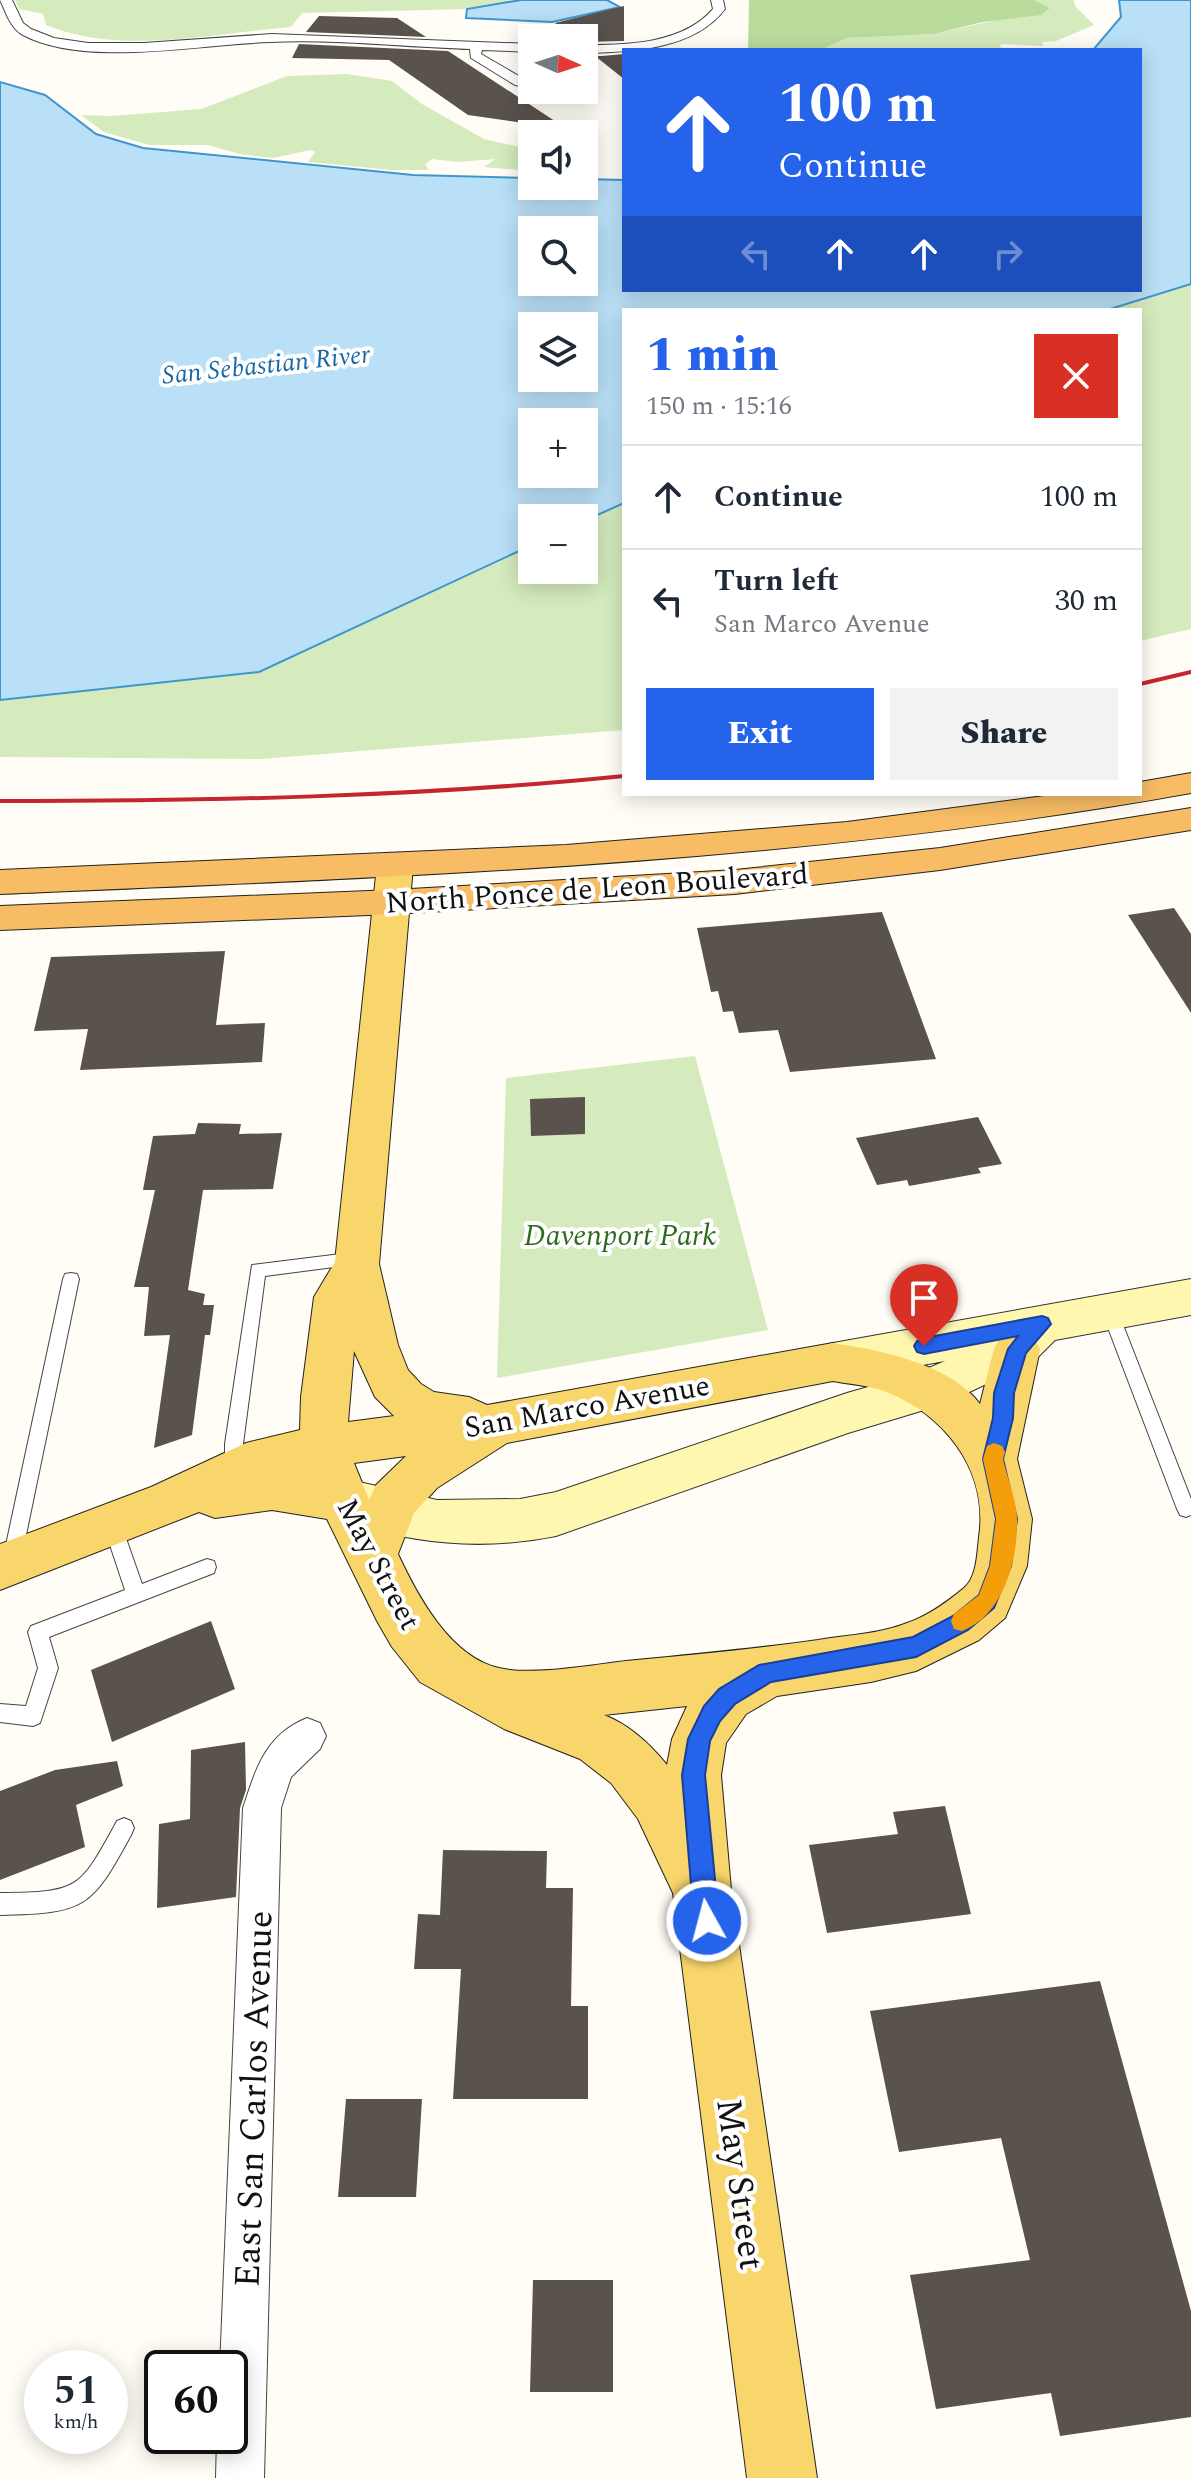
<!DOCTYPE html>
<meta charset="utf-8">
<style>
body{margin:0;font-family:Spectral,serif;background:#f2f2f3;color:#1f2937;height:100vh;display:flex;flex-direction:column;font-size:30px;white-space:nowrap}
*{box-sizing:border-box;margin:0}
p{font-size:26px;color:#747a83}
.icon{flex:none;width:44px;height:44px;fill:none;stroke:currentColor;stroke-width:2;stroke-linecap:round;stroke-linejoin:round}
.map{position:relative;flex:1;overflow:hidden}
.drawer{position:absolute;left:622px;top:308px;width:520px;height:488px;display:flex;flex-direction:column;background:#fff;border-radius:0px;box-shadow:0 4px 20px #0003}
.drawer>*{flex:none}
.banner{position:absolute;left:622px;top:48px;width:520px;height:244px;border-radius:0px;box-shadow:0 4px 20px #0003;background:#2563eb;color:#fff;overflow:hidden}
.needle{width:52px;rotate:93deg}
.controls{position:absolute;left:518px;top:24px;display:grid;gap:16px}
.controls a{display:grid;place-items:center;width:80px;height:80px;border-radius:0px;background:#fff;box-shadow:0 4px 20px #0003;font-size:40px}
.speed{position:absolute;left:24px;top:2350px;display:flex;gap:16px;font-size:40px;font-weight:700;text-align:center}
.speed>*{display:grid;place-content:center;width:104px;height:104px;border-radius:50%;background:#fff;box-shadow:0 4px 20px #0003;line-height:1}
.speed small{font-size:20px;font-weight:400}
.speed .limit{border:4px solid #111;border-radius:12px;background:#fff;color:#111}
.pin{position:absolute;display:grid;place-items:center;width:68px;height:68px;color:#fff;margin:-82px -34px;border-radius:50% 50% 50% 0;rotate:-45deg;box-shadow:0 0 8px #0007}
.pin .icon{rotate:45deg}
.me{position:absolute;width:88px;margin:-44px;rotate:353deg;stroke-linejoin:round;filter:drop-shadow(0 0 6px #0008)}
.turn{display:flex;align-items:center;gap:28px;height:168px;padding:0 24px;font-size:36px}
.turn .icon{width:104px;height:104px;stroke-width:2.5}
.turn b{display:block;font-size:56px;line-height:68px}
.lanes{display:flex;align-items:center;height:76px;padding:0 24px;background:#0003;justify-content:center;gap:40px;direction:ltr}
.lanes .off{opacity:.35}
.round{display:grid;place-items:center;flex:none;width:84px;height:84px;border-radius:0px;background:#f2f2f3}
.headline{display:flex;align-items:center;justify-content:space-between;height:136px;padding:0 24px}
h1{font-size:48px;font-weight:800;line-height:60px;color:#2563eb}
.cta{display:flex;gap:16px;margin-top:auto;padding:16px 24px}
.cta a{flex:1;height:92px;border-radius:0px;background:#2563eb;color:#fff;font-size:32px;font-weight:800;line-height:92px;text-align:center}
.cta a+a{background:#f2f2f3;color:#1f2937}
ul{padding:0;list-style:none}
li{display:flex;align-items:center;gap:24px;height:104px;padding:0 24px;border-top:2px solid #e0e1e3}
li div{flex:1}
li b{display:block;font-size:30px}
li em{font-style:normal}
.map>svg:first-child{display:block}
.green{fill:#d5ebbd}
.forest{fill:#b9dc9c}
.water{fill:#b9e0f7;stroke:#3f96cf;stroke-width:2;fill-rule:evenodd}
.building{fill:#5a524d}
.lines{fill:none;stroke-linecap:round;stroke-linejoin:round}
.service-casing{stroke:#444;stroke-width:2}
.minor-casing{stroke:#444;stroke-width:2}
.secondary-casing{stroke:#333;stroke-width:2}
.primary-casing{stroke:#222;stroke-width:2}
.trunk-casing{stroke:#222;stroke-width:2}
.service{fill:#fff;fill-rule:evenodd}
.minor{fill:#fff;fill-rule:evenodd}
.secondary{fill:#fff6b0;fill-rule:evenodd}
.primary{fill:#f9d66b;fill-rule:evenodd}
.trunk{fill:#f7bc64;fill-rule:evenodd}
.rail{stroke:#c4262e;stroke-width:4}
.route{fill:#2563eb;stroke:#184099;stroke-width:2}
.slow{fill:#f59e0b}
.labels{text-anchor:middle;stroke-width:8;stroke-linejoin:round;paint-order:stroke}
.far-water-label{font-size:26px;font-style:italic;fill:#1768a6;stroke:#fff}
.street-label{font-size:30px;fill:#111;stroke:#fff}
.park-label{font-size:30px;font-style:italic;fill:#2f6b1f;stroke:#fff}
.near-street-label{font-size:36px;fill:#111;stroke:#fff}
</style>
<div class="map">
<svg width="1191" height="2478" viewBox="0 0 1191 2478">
<rect width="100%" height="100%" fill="#fffdf5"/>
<path class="green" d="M15,0H521L467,9L302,13L291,27C213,33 121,56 46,25L43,14L19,9Z
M1034,0H1074L1075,6L1094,25L1056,41L1041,42L1044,46L1003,44L999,46L1006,50H820L847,38L934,34L1050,8Z
M347,74L392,81L422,104L484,139L532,150V171L484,167L495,159L458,162L432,159L425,164L429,170H393L308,162L315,152L310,150L273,158L240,154L207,145H149L104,132L81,115L111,116L201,109L287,76Z
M1191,284V629L1140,641V310H1107Z
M624,503V730L261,759L0,757V700L259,672L532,545V570H584V521Z
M695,1056L768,1330L497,1378L506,1078Z"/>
<path class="forest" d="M749,0H1034L1050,8L1041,15L983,22L934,34L847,38L820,50H748Z"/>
<path class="water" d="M521,0H607L620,7L552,22L466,18L467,9Z
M1119,0H1191V284L1107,310H624V503L584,521V518H532V545L259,672L0,700V82L45,95L96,134L143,148L413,175L532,178V186H584V179L624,180V290H1140V50H1093L1121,17ZM532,230H584V282H532ZM532,326H584V378H532ZM532,422H584V474H532Z"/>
<path class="building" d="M624,6V41L584,42V38H573L555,23Z
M319,16L397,18L426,37L306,32Z
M299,44L448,51L567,129L468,115L389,60L292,58Z
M624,54V79L595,56H602Z
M1174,908L1191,934V1013L1128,915Z
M882,912L936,1059L790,1072L778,1030L739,1033L733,1011L723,1012L718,991L711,992L697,928Z
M225,951L216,1025L265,1023L262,1062L80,1070L88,1029L34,1031L51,957Z
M585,1097V1134L531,1136L530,1099Z
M978,1117L1002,1164L978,1168L981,1173L909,1186L907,1180L877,1185L856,1138Z
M198,1123L241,1124L239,1134L282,1133L273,1189L203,1190L188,1290L205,1294L203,1305H214L210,1335H205L192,1435L154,1448L170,1335L144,1336L149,1287H134L155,1190H143L153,1136L195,1134Z
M211,1621L235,1689L112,1742L91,1670Z
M245,1742L246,1790L240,1808L236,1897L157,1908L159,1824L190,1819L191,1750Z
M117,1761L123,1786L76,1805L85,1847L0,1880V1791L55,1770Z
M945,1806L971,1914L827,1933L809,1845L898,1834L893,1812Z
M443,1850L547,1851L546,1888H573L571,2006H588V2099H453L461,1969H414L418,1914L440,1915Z
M1100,1981L1191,2311V2417L1060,2436L1051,2393L936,2409L910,2275L1030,2260L1001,2138L899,2152L870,2011Z
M346,2099H422L416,2197H338Z
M533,2280H613V2392H530Z"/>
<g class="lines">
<g class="service-casing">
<path id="service" d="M357,1252L363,1254L365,1258L363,1262L357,1264L265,1276L243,1444V1470L240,1475L234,1478L228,1475L225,1470V1444L252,1265Z
M71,1273L77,1274L79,1279L21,1559L19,1565L12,1567L5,1565L3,1559L63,1279L65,1274Z
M1110,1305L1116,1307L1118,1312L1191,1499V1515L1186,1517L1180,1515L1177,1509L1102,1312L1104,1307Z
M112,1516L118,1518L121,1524L142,1584L207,1559L214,1561L216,1567L214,1573L49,1637L58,1668L40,1723L33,1726L0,1722V1704L26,1706L38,1668L28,1632L31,1626L125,1590L103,1524L106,1518Z
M124,1818L131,1821L134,1828L131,1835C91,1909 85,1913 0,1915V1893C80,1892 79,1890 117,1821Z"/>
</g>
<g class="minor-casing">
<path id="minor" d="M0,0H12L23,23L31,29L54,38L88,43H144L272,34L532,44V52L482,50L481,54L524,79L532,80V88L515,85L471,58L470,49C404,47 336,39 270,42C201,44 85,68 23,35C10,28 6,12 0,0Z
M711,0H723L725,9C694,50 631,52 584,53V45C627,45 683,44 713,9Z
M307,1718L320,1723L326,1736L320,1749L291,1777L281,1808L264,2478H216L217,2436H230V2368H220L243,1808C256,1769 265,1735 307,1718Z"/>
</g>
<g class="secondary-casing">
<path id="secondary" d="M1191,1279V1315L1055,1340L1033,1362L944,1404L848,1433L556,1536C482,1551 408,1544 337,1518L330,1503L337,1488L355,1481L437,1500L520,1499L556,1492L847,1393L917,1373L945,1361L833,1381L816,1376L810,1362L816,1348L833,1343Z"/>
</g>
<g class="primary-casing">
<path id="primary" d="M395,855L408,858L413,866L379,1264L398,1345L408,1370L421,1384L434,1392L469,1397L487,1405L833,1343C879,1350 951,1364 980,1404L994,1349L1001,1336L1017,1330L1033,1336L1040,1349L1017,1459L1032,1519L1027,1566L1005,1618L979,1640L916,1671L871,1682L777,1696L746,1714L726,1743L721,1775L731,1890L817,2478H747L673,1893L638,1819L611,1783L580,1759L504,1729L420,1682L392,1647L377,1621L327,1519L272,1510L215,1518L199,1512L0,1590V1544L151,1487L246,1443L300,1430L301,1397L314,1297L335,1262L377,866L382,858ZM354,1351L375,1397L394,1416L348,1422ZM833,1381C848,1384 866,1385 881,1390C943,1412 989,1469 979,1537C977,1554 977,1577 964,1588C947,1602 928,1616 907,1623C880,1634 847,1635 818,1640C754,1649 690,1655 626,1661C592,1665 531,1676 499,1668C450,1657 417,1595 398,1554L414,1513L437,1488L507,1443ZM406,1456L376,1485L369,1500L354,1463ZM687,1706L672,1739L667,1765C650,1744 630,1725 604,1715Z"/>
</g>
<g class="trunk-casing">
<path id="trunk" d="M1191,773V793C798,864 399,877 0,894V870L566,845L847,822L1059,794H1140V782Z
M1191,808V830L940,870L735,894L393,914L0,930V906L393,890L735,870L940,848Z"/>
</g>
<use href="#service" class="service"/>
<use href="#minor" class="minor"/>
<use href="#secondary" class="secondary"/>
<use href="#primary" class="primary"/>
<use href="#trunk" class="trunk"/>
<path class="rail" d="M1140,684L1191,672
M0,801C209,801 416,797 624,776"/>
</g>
<path class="route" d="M1042,1316L1048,1318L1051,1324L1026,1353L1014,1393L1013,1418L1003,1459L1017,1519L1011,1566L994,1608L968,1630L916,1657L771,1682L735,1704L720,1721L710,1741L705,1775L719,1921L715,1930L707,1933L698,1930L694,1921L682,1775L688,1739L704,1706L719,1689L759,1665L913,1637L953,1616L979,1595L990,1566L996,1519L983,1459L993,1418L994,1393L1008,1349L1018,1336L924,1354L917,1352L914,1346L917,1341L924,1338Z"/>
<path class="slow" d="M994,1443L1002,1446L1005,1452L1003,1459C1007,1478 1017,1501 1017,1520C1018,1560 1003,1616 962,1631L954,1629L951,1621L954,1614L979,1595L990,1566L996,1519L983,1459L987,1446Z"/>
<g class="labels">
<g class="far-water-label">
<text transform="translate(266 364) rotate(-6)" y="9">San Sebastian River</text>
</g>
<g class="street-label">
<text transform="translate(597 888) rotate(-4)" y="10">North Ponce de Leon Boulevard</text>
<text transform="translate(587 1406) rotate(-10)" y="10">San Marco Avenue</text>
<text transform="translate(379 1564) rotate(62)" y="10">May Street</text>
</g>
<g class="park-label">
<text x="620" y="1245">Davenport Park</text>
</g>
<g class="near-street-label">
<text transform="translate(252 2099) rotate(-88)" y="13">East San Carlos Avenue</text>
<text transform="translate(742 2184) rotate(82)" y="13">May Street</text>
</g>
</g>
</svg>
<div class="controls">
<a><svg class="needle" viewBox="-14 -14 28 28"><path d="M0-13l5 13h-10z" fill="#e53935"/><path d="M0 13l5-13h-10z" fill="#747a83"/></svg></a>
<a><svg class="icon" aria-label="sound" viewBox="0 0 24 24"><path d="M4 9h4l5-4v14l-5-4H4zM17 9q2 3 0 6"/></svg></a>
<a><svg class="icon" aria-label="search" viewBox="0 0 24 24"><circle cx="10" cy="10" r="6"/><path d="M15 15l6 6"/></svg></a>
<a><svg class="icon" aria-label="layers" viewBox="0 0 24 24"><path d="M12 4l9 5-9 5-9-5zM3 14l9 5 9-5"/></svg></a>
<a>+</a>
<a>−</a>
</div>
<div class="speed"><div>51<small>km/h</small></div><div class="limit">60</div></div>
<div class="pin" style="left:924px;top:1346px;background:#d93025"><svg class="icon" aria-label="arrive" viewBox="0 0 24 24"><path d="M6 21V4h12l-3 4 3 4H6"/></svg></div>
<svg class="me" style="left:707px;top:1921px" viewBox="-20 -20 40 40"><circle r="17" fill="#2563eb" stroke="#fff" stroke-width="3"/><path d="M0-11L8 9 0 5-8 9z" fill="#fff"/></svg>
<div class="banner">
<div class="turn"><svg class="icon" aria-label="ahead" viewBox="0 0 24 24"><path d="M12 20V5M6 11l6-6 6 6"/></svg><div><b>100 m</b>Continue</div></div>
<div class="lanes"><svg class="icon off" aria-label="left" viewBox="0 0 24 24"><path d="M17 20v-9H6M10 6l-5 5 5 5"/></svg><svg class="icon" aria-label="ahead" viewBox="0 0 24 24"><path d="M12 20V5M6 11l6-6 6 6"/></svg><svg class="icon" aria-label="ahead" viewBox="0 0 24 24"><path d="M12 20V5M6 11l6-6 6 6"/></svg><svg class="icon off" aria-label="right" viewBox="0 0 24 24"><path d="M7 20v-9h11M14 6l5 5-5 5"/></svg></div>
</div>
<section class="drawer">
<div class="headline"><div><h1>1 min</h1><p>150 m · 15:16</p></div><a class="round" style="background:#d93025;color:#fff"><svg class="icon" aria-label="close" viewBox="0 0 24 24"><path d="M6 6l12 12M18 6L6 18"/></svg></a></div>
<ul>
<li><svg class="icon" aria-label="ahead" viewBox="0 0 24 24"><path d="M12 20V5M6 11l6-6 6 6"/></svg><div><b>Continue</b></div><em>100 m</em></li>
<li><svg class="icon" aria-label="left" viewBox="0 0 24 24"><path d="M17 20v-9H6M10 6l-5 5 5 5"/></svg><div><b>Turn left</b><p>San Marco Avenue</p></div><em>30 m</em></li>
</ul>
<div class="cta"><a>Exit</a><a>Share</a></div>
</section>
</div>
